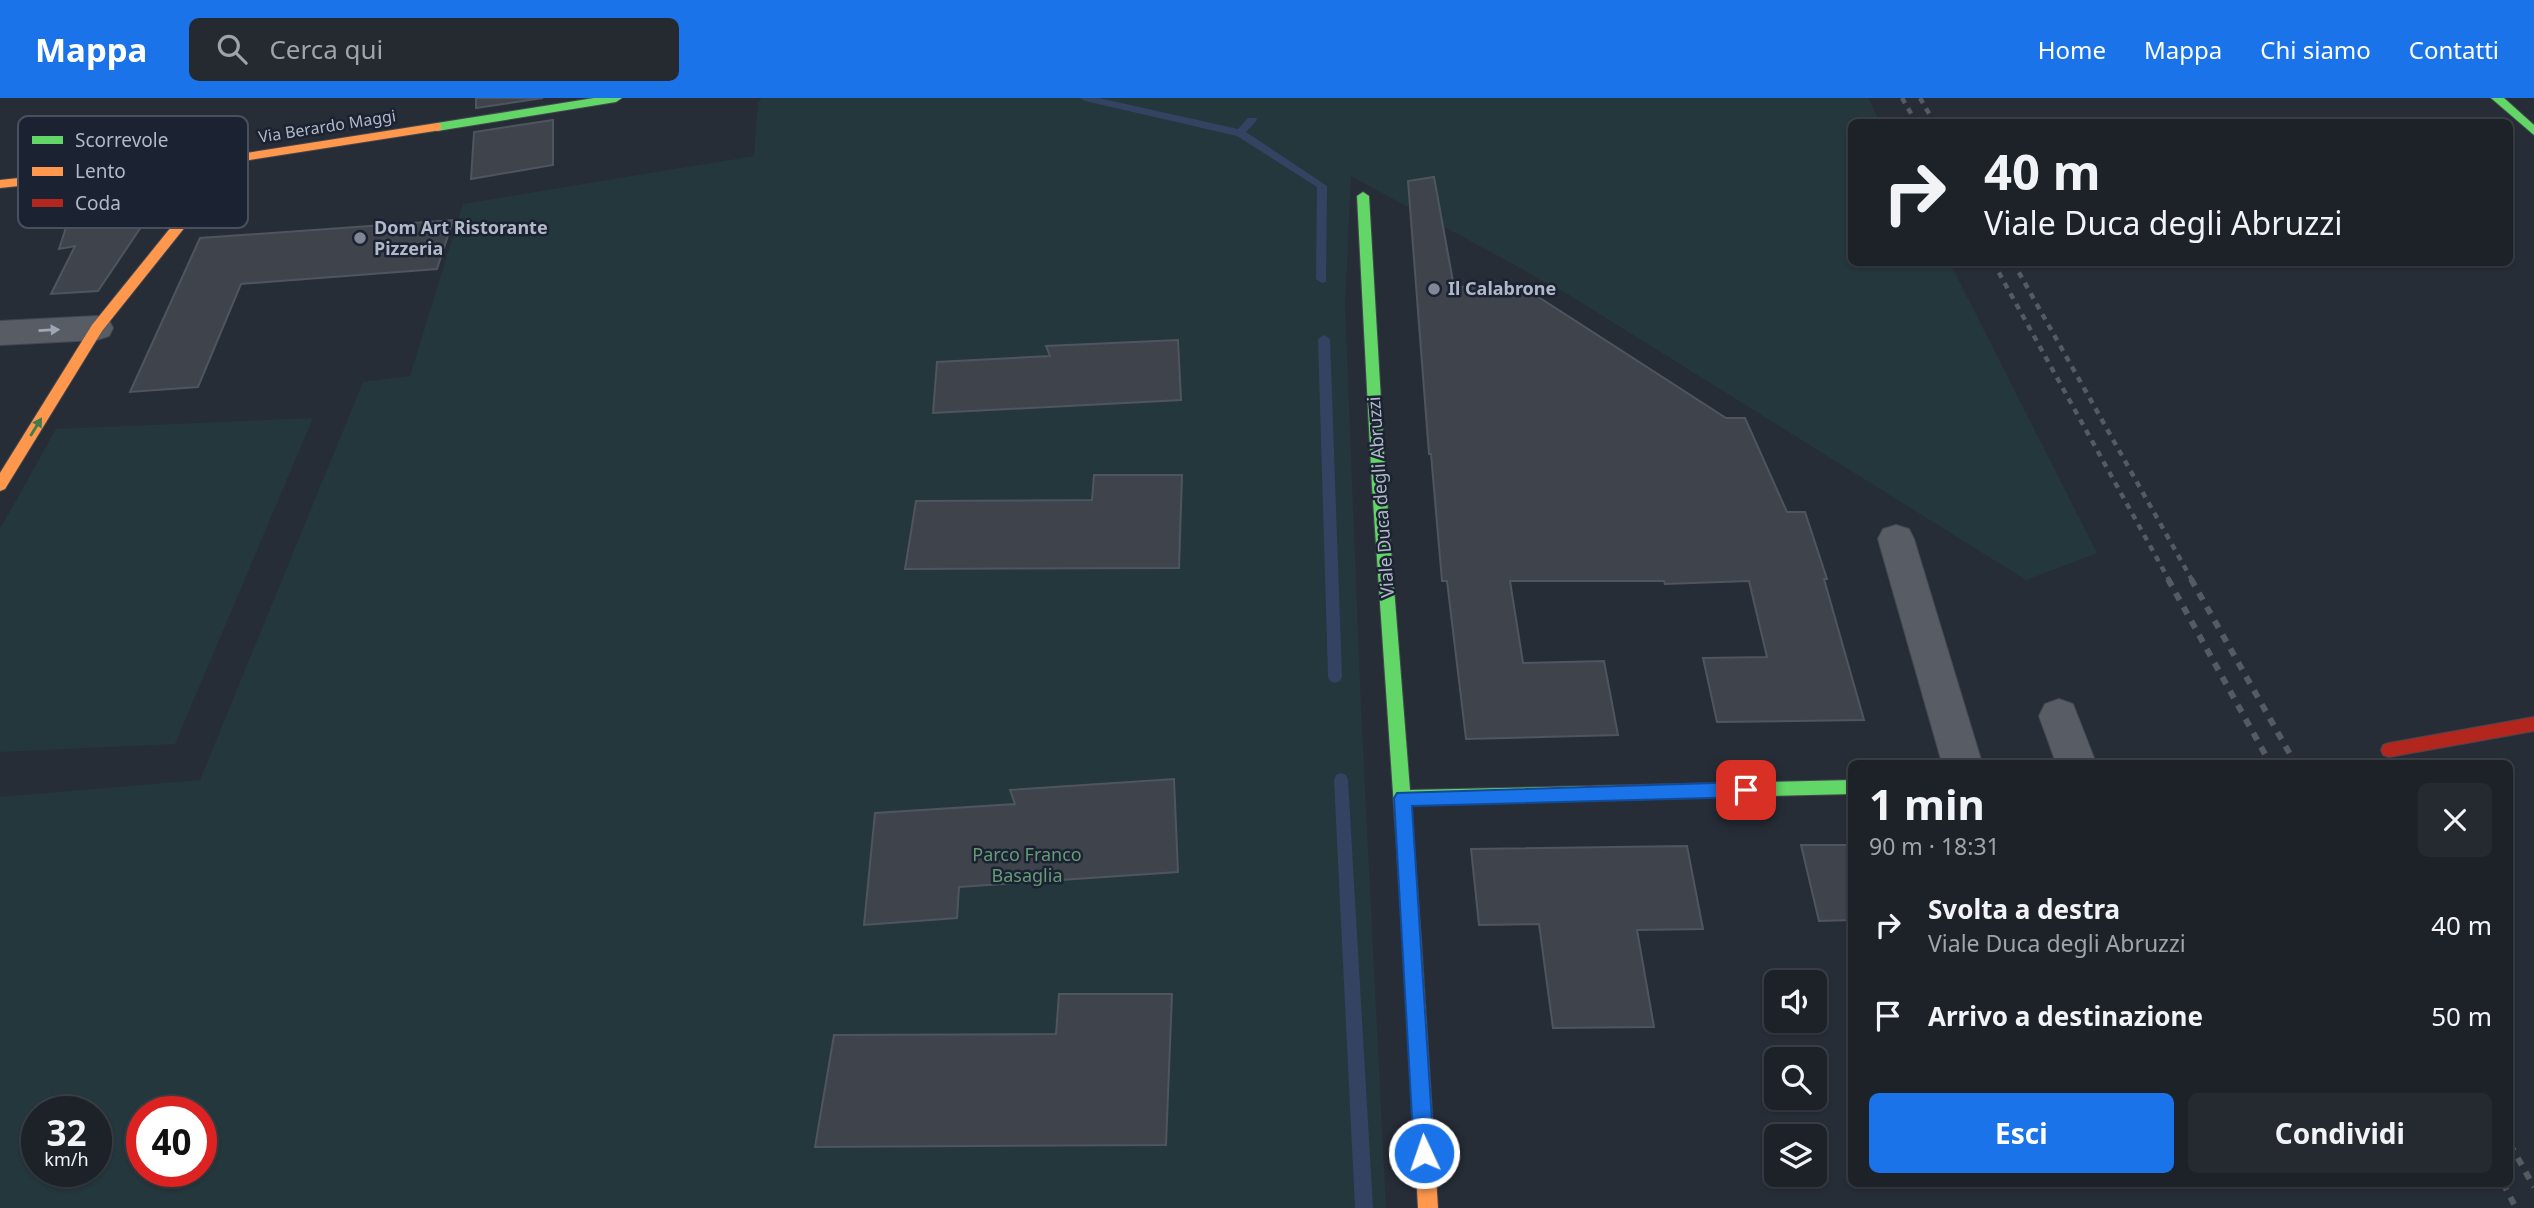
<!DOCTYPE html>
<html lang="it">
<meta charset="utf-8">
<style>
body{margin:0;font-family:"Noto Sans",sans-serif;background:#252a31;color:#f1f3f6;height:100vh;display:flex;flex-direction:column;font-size:26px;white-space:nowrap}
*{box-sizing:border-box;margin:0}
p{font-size:23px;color:#a0a4a8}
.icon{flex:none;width:38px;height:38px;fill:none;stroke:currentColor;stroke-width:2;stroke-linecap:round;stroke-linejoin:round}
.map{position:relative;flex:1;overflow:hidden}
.details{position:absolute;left:1848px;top:662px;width:665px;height:427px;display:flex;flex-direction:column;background:#1d2229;border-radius:10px;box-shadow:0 2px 5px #0004,0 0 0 2px #3b3f46}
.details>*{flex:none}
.banner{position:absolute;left:1848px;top:21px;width:665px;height:147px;border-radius:10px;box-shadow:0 2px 5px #0004,0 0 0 2px #3b3f46;background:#1d2229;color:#f1f3f6;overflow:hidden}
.fabs{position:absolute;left:1764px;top:872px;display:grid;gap:14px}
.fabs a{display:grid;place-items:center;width:63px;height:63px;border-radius:10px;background:#1d2229;box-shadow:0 2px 5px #0004,0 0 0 2px #3b3f46;font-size:35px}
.speed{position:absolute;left:21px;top:998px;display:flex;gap:14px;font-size:35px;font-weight:700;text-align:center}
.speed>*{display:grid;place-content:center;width:91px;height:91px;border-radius:50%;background:#1d2229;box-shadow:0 2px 5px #0004,0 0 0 2px #3b3f46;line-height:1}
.speed small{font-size:18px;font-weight:400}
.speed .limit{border:10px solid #d22;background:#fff;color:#111}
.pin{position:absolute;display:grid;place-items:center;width:60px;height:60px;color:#fff;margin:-30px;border-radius:14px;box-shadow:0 4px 10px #0006}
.me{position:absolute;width:77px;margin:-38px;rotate:357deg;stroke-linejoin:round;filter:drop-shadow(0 0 5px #0008)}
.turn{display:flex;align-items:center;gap:24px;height:147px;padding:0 21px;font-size:32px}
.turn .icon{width:91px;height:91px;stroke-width:2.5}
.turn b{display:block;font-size:49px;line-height:60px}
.round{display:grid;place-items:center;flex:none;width:74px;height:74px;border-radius:10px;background:#252a31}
.head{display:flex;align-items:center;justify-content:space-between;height:119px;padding:0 21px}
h1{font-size:42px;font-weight:700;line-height:52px}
.primary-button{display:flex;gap:14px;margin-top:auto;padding:14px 21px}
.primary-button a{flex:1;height:80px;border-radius:10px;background:#1a73e8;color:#fff;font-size:28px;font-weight:700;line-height:80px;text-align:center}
.primary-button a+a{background:#252a31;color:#f1f3f6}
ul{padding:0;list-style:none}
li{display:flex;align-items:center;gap:21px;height:91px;padding:0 21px}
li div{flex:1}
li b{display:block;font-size:26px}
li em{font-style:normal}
header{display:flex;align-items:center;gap:42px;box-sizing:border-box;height:98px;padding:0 35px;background:#1a73e8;color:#fff}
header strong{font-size:33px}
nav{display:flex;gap:38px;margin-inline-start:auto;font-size:24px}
.search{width:490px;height:63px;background:#252a31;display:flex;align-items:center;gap:18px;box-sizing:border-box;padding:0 24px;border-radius:10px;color:#a0a4a8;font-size:26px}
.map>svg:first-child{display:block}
.green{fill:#24373d;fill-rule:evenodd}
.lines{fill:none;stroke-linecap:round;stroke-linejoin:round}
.stream{fill:#334361;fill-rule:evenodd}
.building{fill:#3f444c;stroke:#4f555f;stroke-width:2}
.street-casing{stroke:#444850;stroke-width:2}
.fast-casing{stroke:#444850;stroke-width:2}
.slow-casing{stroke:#444850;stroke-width:2}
.jam-casing{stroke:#444850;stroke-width:2}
.street{fill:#585c64;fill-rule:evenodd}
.fast{fill:#63d668;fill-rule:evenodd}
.slow{fill:#ff974d;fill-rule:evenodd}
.jam{fill:#b3261e;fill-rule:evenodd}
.rail-far1{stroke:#565a62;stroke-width:4.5;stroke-dasharray:6 6;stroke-linecap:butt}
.rail{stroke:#565a62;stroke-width:6;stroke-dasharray:8 8;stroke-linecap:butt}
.oneway{fill:#9fa6b4}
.oneway2{fill:#3f7c4d}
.route{fill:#1a73e8;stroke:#114b97;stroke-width:2}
.poi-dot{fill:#818795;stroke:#1b2232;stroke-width:2.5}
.labels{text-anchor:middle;stroke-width:5;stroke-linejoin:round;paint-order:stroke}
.far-street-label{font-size:16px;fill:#b1b8c8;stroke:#1b2232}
.poi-label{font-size:18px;font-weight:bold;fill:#b1b8c8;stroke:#1b2232;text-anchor:start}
.street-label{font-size:18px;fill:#b1b8c8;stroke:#1b2232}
.park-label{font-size:18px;fill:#669b76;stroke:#1b2232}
.key{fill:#1b2232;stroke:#484f5f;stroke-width:2}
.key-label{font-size:19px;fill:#b1b8c8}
</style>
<header>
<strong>Mappa</strong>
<div class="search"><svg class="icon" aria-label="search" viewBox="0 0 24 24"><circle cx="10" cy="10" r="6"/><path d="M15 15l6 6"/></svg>Cerca qui</div>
<nav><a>Home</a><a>Mappa</a><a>Chi siamo</a><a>Contatti</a></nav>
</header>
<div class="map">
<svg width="2534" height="1110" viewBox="0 0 2534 1110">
<rect width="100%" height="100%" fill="#272d37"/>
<path class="green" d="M762,0H1868L1880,24H1852V164L1950,165L2097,455L2026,482L1566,195L1351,78L1345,208L1361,611L1386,1110H0V699L200,682L363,284L410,278L463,106L754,58L758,4ZM37,1013H96V1073H37ZM142,1013H201V1073H142Z
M313,320L175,646L0,654V431L56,331Z"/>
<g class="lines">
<path class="stream" d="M1080,0H1099L1238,31L1248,20H1256L1257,22L1246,34L1327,88L1326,184L1322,185L1316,181L1317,89L1237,38L1085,3Z
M1324,237L1330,241L1342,579L1340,583L1335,585L1330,583L1328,579L1318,241Z
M1341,675L1346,677L1348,682L1373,1110H1355L1334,682L1336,677Z"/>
</g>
<path class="building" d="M476,0H543L476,10Z
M553,22V67L471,81L474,34Z
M1434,79L1454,189L1520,187L1726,320H1745L1787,414H1805L1827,481H1824L1864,622L1717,624L1703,560L1767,559L1749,483L1665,486L1664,483H1510L1523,565L1604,563L1618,637L1466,641L1447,483H1442L1431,356H1429L1408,83Z
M168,89L98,193L51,196L75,148L59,151L75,102Z
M453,122L437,171L241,186L198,289L130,294L200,140Z
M1178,242L1181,302L933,315L937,264L1050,258L1046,248Z
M1094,377H1182L1179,470L905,471L916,403L1092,402Z
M1174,681L1178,774L959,789L957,820L864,827L875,715L1015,706L1010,692Z
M1801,747H1852V822L1819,823Z
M1687,748L1703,831L1637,832L1654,929L1553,930L1539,826L1479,827L1471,751Z
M1059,896H1172L1166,1047L815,1049L834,937L1056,936Z"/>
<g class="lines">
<g class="street-casing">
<path id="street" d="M97,218L109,222L113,230L109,238L97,242L0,247V223Z
M1896,427L1909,431L1914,441L1982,665H1942L1878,441L1883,431Z
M2059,601L2073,606L2096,665H2056L2039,618L2045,606Z"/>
</g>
<g class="fast-casing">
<path id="fast" d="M594,0H622L616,4L437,33L431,29L437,25Z
M2491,0H2504L2534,27V37Z
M1363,94L1369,98L1386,388L1410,692L1852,682V696L1411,707L1421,841L1418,847L1412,849L1406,847L1403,841L1372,388L1357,98Z"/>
</g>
<g class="slow-casing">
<path id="slow" d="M437,25L441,26V32L237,64L102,233L5,391L0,393V375L92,227L222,66L0,90V82L233,57Z
M1412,833L1418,835L1421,841L1438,1110H1418L1403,841L1406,835Z"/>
</g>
<g class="jam-casing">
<path id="jam" d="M2534,619V633L2389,659L2383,657L2381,652L2383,647L2389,645Z"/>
</g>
<use href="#street" class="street"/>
<use href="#fast" class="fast"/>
<use href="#slow" class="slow"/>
<use href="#jam" class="jam"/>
<path class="rail-far1" d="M1902,0L1916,24
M1920,0L1934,24
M1993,164L2169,482
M2013,164L2192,482"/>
<path class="rail" d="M2168,481L2270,665
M2191,481L2295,665
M2510,1046L2534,1089
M2503,1085L2516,1110"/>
</g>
<defs><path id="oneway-solid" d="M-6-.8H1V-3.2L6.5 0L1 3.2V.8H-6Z" transform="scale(1.75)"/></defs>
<use class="oneway" href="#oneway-solid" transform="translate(49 232) rotate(-3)"/>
<use class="oneway2" href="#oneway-solid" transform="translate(36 329) rotate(-58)"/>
<path class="route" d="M1746,684L1752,686L1754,692L1752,697L1746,699L1412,708L1434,1055L1431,1062L1424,1065L1417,1062L1414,1055L1394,700L1397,695Z"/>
<g class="poi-dot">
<circle cx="360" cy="140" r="7"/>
<circle cx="1434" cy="191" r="7"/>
</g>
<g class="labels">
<g class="far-street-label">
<text transform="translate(327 28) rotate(-9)" y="6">Via Berardo Maggi</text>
</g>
<g class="poi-label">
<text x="374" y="136">Dom Art Ristorante<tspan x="374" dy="21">Pizzeria</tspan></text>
<text x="1448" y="197">Il Calabrone</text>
</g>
<g class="street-label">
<text transform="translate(1381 399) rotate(-94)" y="6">Viale Duca degli Abruzzi</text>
</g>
<g class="park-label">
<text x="1027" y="763">Parco Franco<tspan x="1027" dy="21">Basaglia</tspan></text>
</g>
</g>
<rect x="18" y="18" width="230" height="112" rx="10" class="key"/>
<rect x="32" y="38" width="31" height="8" fill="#63d668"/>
<rect x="32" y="69" width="31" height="9" fill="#ff974d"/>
<rect x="32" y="101" width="31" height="8" fill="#b3261e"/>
<g class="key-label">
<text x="75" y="49">Scorrevole</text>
<text x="75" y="80">Lento</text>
<text x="75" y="112">Coda</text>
</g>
</svg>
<div class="fabs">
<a><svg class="icon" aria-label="sound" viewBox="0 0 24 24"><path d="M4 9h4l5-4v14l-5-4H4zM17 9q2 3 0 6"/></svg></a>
<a><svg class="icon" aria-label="search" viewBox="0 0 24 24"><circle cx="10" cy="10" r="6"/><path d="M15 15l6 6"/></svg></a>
<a><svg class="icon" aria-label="layers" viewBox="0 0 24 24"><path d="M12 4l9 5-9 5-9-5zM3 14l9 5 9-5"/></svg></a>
</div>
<div class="speed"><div>32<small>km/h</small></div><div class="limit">40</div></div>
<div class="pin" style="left:1746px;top:692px;background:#d93025"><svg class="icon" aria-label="arrive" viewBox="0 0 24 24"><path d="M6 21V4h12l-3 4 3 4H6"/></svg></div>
<svg class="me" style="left:1424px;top:1055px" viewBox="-20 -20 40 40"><circle r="17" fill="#1a73e8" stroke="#fff" stroke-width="3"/><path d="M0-11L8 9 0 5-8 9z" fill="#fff"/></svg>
<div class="banner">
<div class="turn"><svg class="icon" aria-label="right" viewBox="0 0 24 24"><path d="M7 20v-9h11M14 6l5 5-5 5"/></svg><div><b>40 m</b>Viale Duca degli Abruzzi</div></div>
</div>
<section class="details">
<div class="head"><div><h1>1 min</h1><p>90 m · 18:31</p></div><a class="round"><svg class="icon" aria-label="close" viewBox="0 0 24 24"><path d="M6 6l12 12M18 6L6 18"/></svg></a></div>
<ul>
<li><svg class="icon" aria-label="right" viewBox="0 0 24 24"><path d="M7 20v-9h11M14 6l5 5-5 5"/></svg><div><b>Svolta a destra</b><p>Viale Duca degli Abruzzi</p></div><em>40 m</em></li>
<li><svg class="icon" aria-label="arrive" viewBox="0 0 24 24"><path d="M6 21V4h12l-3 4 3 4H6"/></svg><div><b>Arrivo a destinazione</b></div><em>50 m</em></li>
</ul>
<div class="primary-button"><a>Esci</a><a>Condividi</a></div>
</section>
</div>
